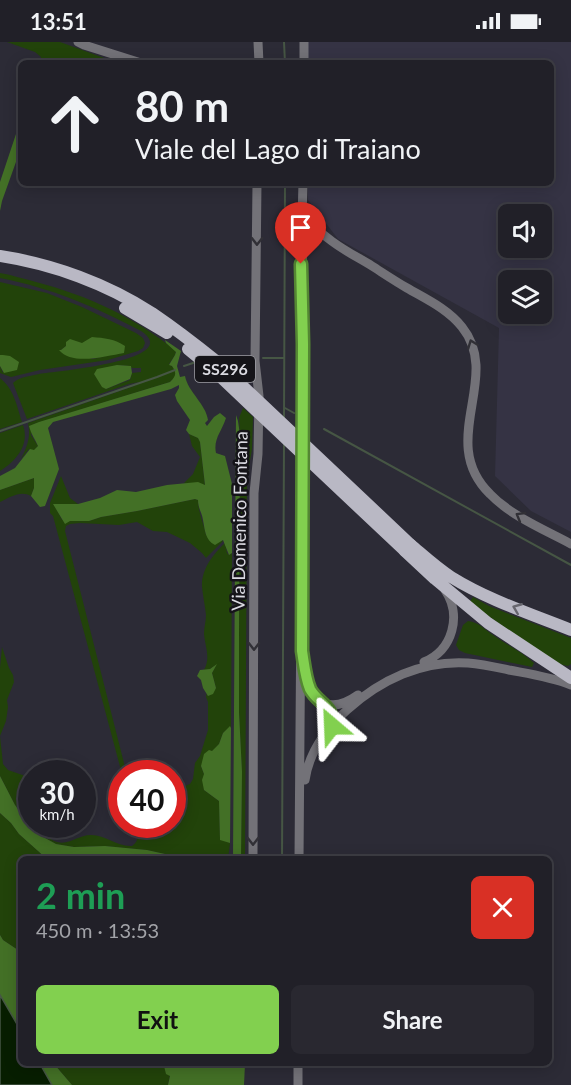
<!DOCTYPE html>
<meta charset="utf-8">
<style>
body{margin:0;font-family:Lato,sans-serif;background:#292830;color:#f1f3f6;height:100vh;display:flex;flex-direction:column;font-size:22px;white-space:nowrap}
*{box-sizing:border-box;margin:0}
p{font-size:20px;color:#a2a3a8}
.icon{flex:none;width:33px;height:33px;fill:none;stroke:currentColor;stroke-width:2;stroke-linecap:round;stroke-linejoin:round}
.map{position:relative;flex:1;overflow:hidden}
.panel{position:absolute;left:18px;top:814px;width:534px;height:210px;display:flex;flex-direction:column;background:#212028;border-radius:9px;box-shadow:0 3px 15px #0003,0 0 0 2px #3e3e45}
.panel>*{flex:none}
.hud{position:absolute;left:18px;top:18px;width:536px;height:126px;border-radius:9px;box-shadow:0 3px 15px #0003,0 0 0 2px #3e3e45;background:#212028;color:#f1f3f6;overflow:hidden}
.tools{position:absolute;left:498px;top:162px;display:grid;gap:12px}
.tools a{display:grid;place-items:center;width:54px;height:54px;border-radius:9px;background:#212028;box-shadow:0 3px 15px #0003,0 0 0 2px #3e3e45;font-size:30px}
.speed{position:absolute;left:18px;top:718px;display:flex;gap:12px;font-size:30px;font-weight:700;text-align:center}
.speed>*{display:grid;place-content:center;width:78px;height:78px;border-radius:50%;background:#212028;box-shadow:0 3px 15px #0003,0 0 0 2px #3e3e45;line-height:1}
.speed small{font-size:15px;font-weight:400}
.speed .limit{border:9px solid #d22;background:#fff;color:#111}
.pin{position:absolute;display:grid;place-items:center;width:51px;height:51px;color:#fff;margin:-62px -26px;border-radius:50% 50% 50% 0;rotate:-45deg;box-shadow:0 0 6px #0007}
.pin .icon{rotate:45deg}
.me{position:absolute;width:66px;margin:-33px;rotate:334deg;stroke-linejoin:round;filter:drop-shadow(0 0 4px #0008)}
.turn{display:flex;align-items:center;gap:21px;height:126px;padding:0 18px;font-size:27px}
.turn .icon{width:78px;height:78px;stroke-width:2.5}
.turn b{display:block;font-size:42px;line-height:51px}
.round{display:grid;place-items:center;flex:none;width:63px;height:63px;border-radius:9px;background:#292830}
.overview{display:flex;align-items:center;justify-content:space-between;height:102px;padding:0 18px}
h1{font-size:36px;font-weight:700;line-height:45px;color:#1e9e55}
.cta{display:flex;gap:12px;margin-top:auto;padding:12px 18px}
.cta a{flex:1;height:69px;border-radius:9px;background:#82d04f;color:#111;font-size:24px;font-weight:700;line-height:69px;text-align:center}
.cta a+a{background:#292830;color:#f1f3f6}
.status{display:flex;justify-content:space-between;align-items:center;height:42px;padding:0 30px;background:#212028;direction:ltr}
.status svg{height:16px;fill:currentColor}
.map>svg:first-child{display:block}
.built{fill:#353344;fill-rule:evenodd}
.green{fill:#22430a;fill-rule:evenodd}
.forest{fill:#437026}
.water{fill:#071e00;stroke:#465644;stroke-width:1.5}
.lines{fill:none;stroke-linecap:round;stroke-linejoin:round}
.stream{stroke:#465644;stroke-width:2}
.minor{stroke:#737278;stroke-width:9}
.major{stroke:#b9b8c4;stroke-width:12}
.major-bridge{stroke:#b9b8c4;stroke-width:12}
.oneway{stroke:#313036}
.oneway2{stroke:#67666e}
.route-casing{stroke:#548733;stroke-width:15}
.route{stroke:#82d04f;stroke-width:10}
.labels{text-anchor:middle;stroke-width:5;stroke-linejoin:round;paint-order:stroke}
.shield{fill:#151419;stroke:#9f9fa5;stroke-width:1.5}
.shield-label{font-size:16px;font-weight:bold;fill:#dadae1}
.street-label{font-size:18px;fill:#dadae1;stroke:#151419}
</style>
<div class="status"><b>13:51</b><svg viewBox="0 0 49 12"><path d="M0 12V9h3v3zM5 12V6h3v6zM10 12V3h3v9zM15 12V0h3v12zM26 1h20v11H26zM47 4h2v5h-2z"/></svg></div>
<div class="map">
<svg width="571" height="1043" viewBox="0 0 571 1043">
<rect width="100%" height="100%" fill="#2c2b36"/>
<path class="built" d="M308,0H571V490L531,469L495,434L499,286L338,197L308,158V141H550V21H308ZM508,172H542V206H508ZM508,238H542V272H508Z"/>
<path class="green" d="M7,0H60L118,21H48L45,19L39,21L41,15L35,10Z
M0,231C12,233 24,237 36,240C89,254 134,275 176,309L175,313L169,322C174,325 176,329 175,335L170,340L34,382L31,393L38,404L34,409L29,407L21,417C27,405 31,395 28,381L134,344L139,340L129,342L27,377L13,341C19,335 30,334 39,332C50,330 186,319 141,289C95,265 52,246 0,236ZM117,323L130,324L132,326H141V330L132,331L130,338L106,347L94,332Z
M0,240L47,251L82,265L136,291L143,296L145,301L143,306L138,309L108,318L40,328L11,335L0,331V324L3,331V313H0ZM82,301L105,314L93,317L60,308H61L66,304Z
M0,336C14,347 17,364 22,380L0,387Z
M243,366L253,375L252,407L247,436L245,817L241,818L242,730L239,670V595L240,393L239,376Z
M23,383C30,403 16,419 0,429V391Z
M189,392L198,396L200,400L205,444L184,441L193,432L200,415L192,404Z
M61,434L70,456L78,462H54L62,478L89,479L101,475L137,469L195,457L198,458C198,470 204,482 206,493L223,499L206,516L202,511L190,501L167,490L153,489L137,480L119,483L80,481L70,482L66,484L65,489L126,729L122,732L53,474L50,471V461Z
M34,436V446L31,454C21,448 10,455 0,460V448Z
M225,501L227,511L229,513L232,511L231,686L230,685L223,691L219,702L201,724L204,732V748L219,759L220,797L230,801L228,817H172L165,812L147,808L105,804L74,805L56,802L36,791L15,763L0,734V694L3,722L8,728L31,736L32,783H48C47,790 47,796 54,799C68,805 77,793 91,793C106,793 117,805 132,804C140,799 138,791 135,783H172L173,744H185L190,742L193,737L195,721L200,714L208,688V660L206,655V652L208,654L216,646L212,631L216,623L210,627L204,628C211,615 205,605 204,592C204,585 206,579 206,573C205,564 203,554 202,545C201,528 213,512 225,501Z
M473,555L489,564L571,596V622L568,624L559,622L469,561Z
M468,579C479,580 485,588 493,593C507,603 522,610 534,621L532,625L465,611L459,608L456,603L463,583Z
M2,605L9,626L13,633L14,640L7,658L8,665L6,679L0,694V626Z
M0,771L11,781L19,792L47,817L21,818V910L3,898L0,893Z
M54,1022H166L164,1024L170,1033L168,1043H72Z"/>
<path class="forest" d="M21,77V106L2,159L0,169V140Z
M92,295C104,296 115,297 125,304L124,311C106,314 72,324 59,308H61L66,304V300L70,297L82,301Z
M165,298L181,309L177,324L180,335L185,334C188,350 206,362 208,378L205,381L207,384L214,375L220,371L226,376C222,389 213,397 216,411L225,414L232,442V511L229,513L223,498L215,503C205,498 205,488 203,478C202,471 198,466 198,458L195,457L137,469L101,475L89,479H70L65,482L53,462H78L100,456L117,448L136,450L167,443L198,440L205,443L200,400L198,396L189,392L186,388L190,378L177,359L175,353L179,346V343L171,347L53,380L48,386L59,427L45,464L40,465L31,454L34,446V436L0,448V434L15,426L30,407L34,408L38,404C35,397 31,392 29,384L39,380L170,340C176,334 177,331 172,324L169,323L175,313L176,310L166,301Z
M3,313L10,314L19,320L17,328L4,331L0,324V313Z
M117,323L131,324L132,331L130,337L106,347L102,345L94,332L97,327Z
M236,373L238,379L240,393L239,595V670L242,730L241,818L233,817Z
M217,622L212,631L216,646L213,652L208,654L203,646L201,638L197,634L200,628L210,627Z
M230,684L231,686L230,801L220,798L219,759L204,748L202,738L204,732L201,724L204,712L209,708L212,709L219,702L223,691Z
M0,734L15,763L36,791L56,802L74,805L105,804L147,808L165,812L172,817H47L19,792L11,781L0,771Z
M0,893L3,898L21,910V943L20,944L21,989L0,953Z
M40,1022H54L72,1043H52Z
M166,1022H245L244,1043H168L170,1034L166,1032L164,1024Z"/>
<path class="water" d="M0,953L21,989V1022H40L52,1043H0Z"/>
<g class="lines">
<path class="stream" d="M284,0L285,21
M263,316H284
M222,317L243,316
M184,324L196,320
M285,366L294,371
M284,377L285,141
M324,387L571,523
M0,389L157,335L175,328
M282,818L284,400"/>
<path class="minor" d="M78,0L84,3L141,21
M258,0L259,21
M304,21V0
M305,166C306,170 307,175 309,179C315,187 325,194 333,200C345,209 359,216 372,224C383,231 395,239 407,246C426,257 448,267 462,285C503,336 436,399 490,452C511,474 545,488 571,502
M424,620C453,608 462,573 445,548
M305,629C310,661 330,673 358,653
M305,738C309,710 327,686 347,668C380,638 422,618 468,621C482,622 495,625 509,628C530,632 551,635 571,643
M253,818L254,451L258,412L259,354L255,319L257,141
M299,818L303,302L302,176L303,141
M298,1043V1022"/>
<path class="major" d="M411,503C424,514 437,526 451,535C488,558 531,572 571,588
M405,509L435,537L488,581L571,636"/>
<path class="major-bridge" d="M0,214C53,222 107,242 152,271C174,286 195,302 216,319L411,503
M125,266L167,291
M188,307L210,325L405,509"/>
</g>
<defs><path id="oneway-chevron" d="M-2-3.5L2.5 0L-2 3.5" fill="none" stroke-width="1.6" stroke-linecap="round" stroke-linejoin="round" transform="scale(1.5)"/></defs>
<g class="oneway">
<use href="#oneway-chevron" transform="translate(257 199) rotate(91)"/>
<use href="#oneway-chevron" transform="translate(472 302) rotate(-111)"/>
<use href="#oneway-chevron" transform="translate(520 474) rotate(-150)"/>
<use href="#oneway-chevron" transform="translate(254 604) rotate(90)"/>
<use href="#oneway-chevron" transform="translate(253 799) rotate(90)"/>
</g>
<use class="oneway2" href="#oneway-chevron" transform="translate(517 566) rotate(-158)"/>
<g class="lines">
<g class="route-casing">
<path id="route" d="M301,222L303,302L302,609C304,621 305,635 310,647C318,662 334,663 332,684"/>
</g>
<use href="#route" class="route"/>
</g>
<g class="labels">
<rect class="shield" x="195" y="314" width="60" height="26" rx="4.5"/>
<g class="shield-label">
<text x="225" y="333">SS296</text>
</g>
<g class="street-label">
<text transform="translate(240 479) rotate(-89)" y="6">Via Domenico Fontana</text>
</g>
</g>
</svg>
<div class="tools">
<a><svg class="icon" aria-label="sound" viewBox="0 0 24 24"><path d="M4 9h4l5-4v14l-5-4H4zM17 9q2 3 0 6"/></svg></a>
<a><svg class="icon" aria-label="layers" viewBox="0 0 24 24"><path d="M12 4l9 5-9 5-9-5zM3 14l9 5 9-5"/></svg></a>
</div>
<div class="speed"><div>30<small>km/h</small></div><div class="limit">40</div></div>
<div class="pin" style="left:301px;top:222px;background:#d93025"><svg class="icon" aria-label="arrive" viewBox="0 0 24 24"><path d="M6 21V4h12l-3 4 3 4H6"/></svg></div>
<svg class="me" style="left:332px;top:684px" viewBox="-20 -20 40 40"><path d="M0-17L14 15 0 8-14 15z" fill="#82d04f" stroke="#fff" stroke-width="4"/></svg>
<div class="hud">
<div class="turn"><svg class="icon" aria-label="ahead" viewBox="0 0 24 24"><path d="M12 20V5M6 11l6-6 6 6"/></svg><div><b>80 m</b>Viale del Lago di Traiano</div></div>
</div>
<section class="panel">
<div class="overview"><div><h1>2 min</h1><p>450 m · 13:53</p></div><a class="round" style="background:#d93025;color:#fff"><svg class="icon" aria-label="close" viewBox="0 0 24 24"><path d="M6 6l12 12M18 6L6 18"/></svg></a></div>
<div class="cta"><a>Exit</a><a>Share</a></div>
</section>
</div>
